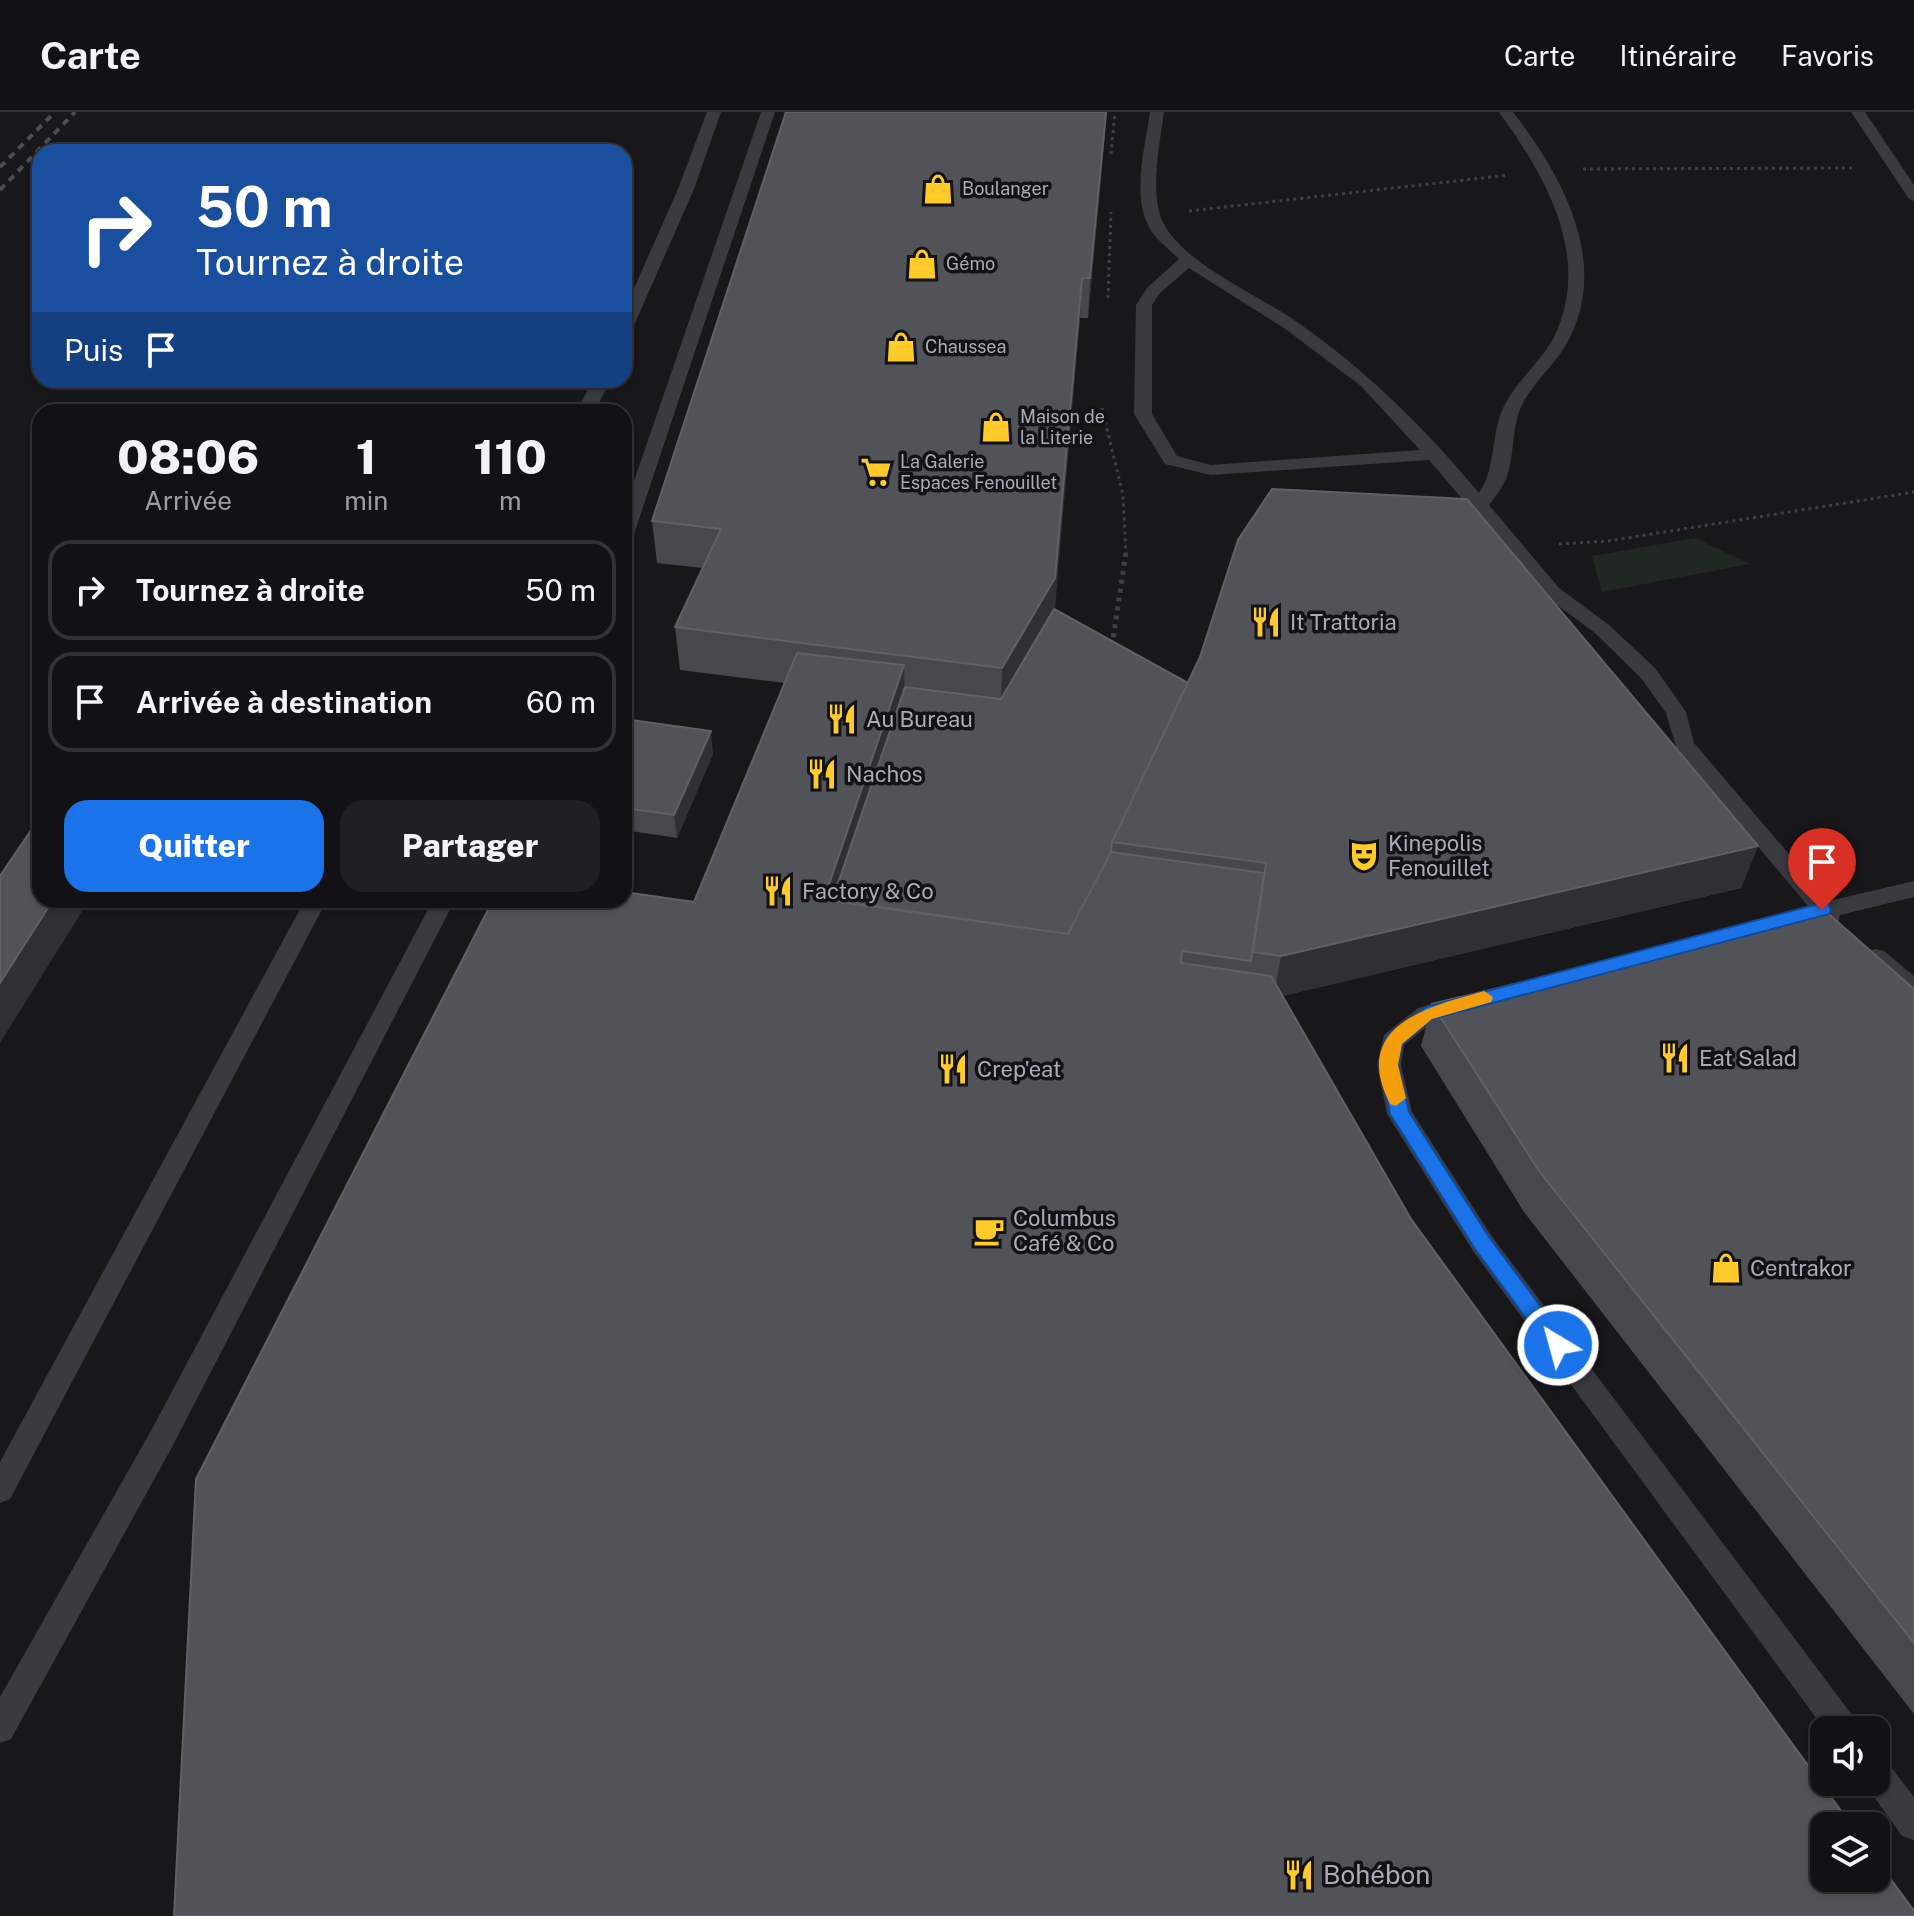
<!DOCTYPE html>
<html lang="fr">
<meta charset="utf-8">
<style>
body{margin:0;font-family:"Public Sans",sans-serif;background:#1f2022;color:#f1f3f6;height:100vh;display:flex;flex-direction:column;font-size:30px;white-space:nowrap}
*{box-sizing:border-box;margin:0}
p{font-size:26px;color:#9c9ea0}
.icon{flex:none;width:44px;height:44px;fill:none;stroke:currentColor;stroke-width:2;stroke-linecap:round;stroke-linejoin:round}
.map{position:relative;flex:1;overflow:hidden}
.sheet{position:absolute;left:32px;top:292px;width:600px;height:504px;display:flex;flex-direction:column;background:#121214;border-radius:24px;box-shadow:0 2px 6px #0004,0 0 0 2px #313234}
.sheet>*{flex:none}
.guide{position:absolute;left:32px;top:32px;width:600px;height:244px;border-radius:24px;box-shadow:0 2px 6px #0004,0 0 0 2px #313234;background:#1a4fa0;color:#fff;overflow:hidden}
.buttons{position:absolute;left:1810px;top:1604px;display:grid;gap:16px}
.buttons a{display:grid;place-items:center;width:80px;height:80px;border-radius:16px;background:#121214;box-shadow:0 2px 6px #0004,0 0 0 2px #313234;font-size:40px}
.pin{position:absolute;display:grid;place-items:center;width:68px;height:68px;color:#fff;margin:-82px -34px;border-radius:50% 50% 50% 0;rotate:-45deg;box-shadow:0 0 8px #0007}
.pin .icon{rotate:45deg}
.me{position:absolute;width:88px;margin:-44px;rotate:323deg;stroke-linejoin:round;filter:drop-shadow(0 0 6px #0008)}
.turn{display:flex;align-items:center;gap:28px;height:168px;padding:0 32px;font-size:36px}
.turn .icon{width:104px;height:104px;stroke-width:2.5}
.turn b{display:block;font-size:56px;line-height:68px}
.then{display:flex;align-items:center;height:76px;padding:0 32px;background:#0003;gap:16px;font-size:30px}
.eta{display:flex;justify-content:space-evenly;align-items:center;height:136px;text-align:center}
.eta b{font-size:48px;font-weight:800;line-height:56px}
.cta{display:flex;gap:16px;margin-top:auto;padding:16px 32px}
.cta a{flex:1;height:92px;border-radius:24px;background:#1a73e8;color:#fff;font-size:32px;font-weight:800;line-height:92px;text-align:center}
.cta a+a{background:#1f2022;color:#f1f3f6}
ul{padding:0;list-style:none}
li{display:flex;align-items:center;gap:24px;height:100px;margin:0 16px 12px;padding:0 16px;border:4px solid #313234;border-radius:24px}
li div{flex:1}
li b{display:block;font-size:30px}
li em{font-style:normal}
header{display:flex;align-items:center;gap:48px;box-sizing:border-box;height:112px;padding:0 40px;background:#121214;border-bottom:2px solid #313234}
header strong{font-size:38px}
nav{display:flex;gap:44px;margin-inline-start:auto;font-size:28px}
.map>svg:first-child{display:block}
.green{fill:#1f2921}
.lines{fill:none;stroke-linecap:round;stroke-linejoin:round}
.path-far1{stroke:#3e4046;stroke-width:3;stroke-dasharray:3 4;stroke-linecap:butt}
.path{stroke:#3e4046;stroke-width:5;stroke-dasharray:4 5;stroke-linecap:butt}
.lane{fill:#3a3b41;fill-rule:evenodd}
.rail{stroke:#4b4d55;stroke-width:4;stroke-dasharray:7 6;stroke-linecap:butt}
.wall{fill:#46484d}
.shaded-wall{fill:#2f3034}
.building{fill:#515359;stroke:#5f6168;stroke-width:2}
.route{fill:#1a73e8;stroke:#114b97;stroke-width:2}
.slow{fill:#f59e0b}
.labels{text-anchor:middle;stroke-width:7;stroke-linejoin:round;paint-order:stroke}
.far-poi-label{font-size:18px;fill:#a9adbb;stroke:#131315;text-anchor:start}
.poi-label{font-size:22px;fill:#a9adbb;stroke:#131315;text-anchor:start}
.near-poi-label{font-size:26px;fill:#a9adbb;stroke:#131315;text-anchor:start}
</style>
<header>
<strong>Carte</strong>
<nav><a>Carte</a><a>Itinéraire</a><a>Favoris</a></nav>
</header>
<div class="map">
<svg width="1914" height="1804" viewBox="0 0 1914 1804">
<rect width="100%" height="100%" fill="#18181a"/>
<path class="green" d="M1695,426L1750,452L1602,480L1592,444Z"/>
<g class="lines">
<path class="path-far1" d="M1111,42L1115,0
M1583,57L1853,56
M1189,99L1509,63
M1108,186L1111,100
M1102,296L1123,383L1126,442
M1559,432L1608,429L1914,380"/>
<path class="path" d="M1112,534L1126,440"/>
<path class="lane" d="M707,0H721L694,77L632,218L624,223V199L678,77Z
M761,0H775L633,425L624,431V398Z
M1150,0H1164C1160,31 1148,86 1165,114C1188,154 1259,183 1297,210C1366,258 1425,316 1479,381C1497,355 1490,322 1504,294C1517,268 1541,250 1554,225C1593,144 1545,64 1499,0H1513C1561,62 1609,147 1570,225C1558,251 1533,269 1521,295C1511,318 1515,344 1506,367C1502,376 1495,385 1489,393L1559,476L1609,513L1655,556L1686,600L1694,631L1829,789L1914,769V785L1840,803L1838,811L1830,813L1819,808L1792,814L1784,812L1781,806L1784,800L1808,794L1677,638L1666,601L1641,566L1595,521L1545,484L1429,348L1211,363L1165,352L1134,302L1136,193L1147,176L1179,147C1171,139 1159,130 1152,120C1130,88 1145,36 1150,0ZM1189,156L1284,216L1361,274L1420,338L1211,353L1177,344L1152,302V193L1159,182Z
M1851,0H1865L1914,73V89L1909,87Z
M593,268H611L594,300H576Z
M305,788H327L10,1387L0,1391V1350Z
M433,788H455L172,1335L11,1627L0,1631V1585L152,1317Z
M1876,837L1884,839L1914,864V886L1906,883L1868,851L1864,845L1868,839Z
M1458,884L1466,887L1470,893L1466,899L1434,909L1404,933L1401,953L1412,1000L1491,1123L1855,1607L1860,1618H1825L1473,1139L1387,1002L1377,953L1384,923L1418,896Z
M1876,1645L1887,1650L1914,1685V1728L1902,1724L1865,1672L1864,1670H1876Z"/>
<path class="rail" d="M0,55L55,0
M0,78L75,0"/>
</g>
<path class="wall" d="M1107,0L1088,206H1080L1054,498L1188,571L1758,734L1741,776L1282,884L694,790L785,571L680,558L675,515L703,456L657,451L652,409Z
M624,607L713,642L677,726L624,718Z
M1914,877V1602L1524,1100L1421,934L1432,892Z"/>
<path class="shaded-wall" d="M1106,0H1107L1088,206L1090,166Z
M1082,166L1080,206L1054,509L1001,598L1002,556Z
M904,553L905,587L826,809L824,787Z
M711,619L713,642L677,726L674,703Z
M1758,734L1741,776L1274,886L1281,844Z
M53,788H89L0,931V871Z"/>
<path class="building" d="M786,0H1106L1090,166H1082L1055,466L1002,556L675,515L721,417L652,409Z
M1272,377L1467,387L1758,734L1281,844L1253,840L1266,751L1112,730L1200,545L1238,428Z
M1054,497L1188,571L1112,730L1111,740L1068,822L832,789L905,575L1001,587Z
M797,541L904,553L824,787L1068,822L1111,740L1264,761L1251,849L1182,839L1181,851L1271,864L1411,1107L1852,1714H1824V1766H1876V1747L1914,1799V1804H174L196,1367L493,788H624V780L694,790Z
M624,607L711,619L674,703L624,696Z
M40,705V788H53L0,871V764Z
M1823,797L1914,877V1531L1539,1059L1432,892Z"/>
<path class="route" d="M1822,791L1829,793L1831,798L1829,802L1432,907L1402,932L1398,953L1409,1000L1489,1125L1565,1227L1568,1233L1565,1240L1558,1242L1551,1240L1475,1137L1390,1002L1380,953L1387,924L1426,895Z"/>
<path class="slow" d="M1484,879L1493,885L1491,890L1432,907L1402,932L1398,953L1406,986L1396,994L1390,992C1350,913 1428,895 1484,879Z"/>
<defs>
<g id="shop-bare" transform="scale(2.4)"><path d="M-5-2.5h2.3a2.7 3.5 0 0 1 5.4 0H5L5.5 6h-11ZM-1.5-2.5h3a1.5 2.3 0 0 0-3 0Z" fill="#ffcb2b" stroke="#131315" stroke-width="2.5" paint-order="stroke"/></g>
<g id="supermarket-bare" transform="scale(2.4)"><path d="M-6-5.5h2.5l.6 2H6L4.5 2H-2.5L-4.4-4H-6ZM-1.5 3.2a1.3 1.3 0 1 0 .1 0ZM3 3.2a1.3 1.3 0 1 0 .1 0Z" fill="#ffcb2b" stroke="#131315" stroke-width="2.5" paint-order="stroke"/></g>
<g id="restaurant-bare" transform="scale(2.4)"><path d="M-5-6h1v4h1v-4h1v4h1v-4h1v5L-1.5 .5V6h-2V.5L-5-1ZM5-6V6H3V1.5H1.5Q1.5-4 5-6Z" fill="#ffcb2b" stroke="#131315" stroke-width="2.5" paint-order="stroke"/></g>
<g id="theatre-bare" transform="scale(2.4)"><path d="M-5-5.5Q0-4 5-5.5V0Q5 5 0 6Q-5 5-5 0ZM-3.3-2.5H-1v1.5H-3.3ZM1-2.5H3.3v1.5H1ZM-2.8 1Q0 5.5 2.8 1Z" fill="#ffcb2b" stroke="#131315" stroke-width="2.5" paint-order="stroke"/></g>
<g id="cafe-bare" transform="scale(2.4)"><path d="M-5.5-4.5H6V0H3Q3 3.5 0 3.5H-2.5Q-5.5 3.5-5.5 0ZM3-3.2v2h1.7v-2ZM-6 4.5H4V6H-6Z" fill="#ffcb2b" stroke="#131315" stroke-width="2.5" paint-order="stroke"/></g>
</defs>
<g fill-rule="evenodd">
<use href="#shop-bare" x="938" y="77"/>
<use href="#shop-bare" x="922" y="152"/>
<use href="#shop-bare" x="901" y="235"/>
<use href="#shop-bare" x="996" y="315"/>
<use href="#supermarket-bare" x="876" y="360"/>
<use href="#restaurant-bare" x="1266" y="510"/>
<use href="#restaurant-bare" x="842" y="607"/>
<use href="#restaurant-bare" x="822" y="662"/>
<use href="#theatre-bare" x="1364" y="744"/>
<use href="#restaurant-bare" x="778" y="779"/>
<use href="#restaurant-bare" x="1675" y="946"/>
<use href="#restaurant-bare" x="953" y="957"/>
<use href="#cafe-bare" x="989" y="1119"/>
<use href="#shop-bare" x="1726" y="1156"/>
<use href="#restaurant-bare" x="1299" y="1763"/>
</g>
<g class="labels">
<g class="far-poi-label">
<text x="962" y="83">Boulanger</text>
<text x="946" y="158">Gémo</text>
<text x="925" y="241">Chaussea</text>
<text x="1020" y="311">Maison de<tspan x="1020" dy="21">la Literie</tspan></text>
<text x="900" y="356">La Galerie<tspan x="900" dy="21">Espaces Fenouillet</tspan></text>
</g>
<g class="poi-label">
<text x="1290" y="518">It Trattoria</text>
<text x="866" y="615">Au Bureau</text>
<text x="846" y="670">Nachos</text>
<text x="1388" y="739">Kinepolis<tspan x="1388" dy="25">Fenouillet</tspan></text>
<text x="802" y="787">Factory &amp; Co</text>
<text x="1699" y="954">Eat Salad</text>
<text x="977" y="965">Crep'eat</text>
<text x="1013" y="1114">Columbus<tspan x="1013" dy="25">Café &amp; Co</tspan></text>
<text x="1750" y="1164">Centrakor</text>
</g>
<g class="near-poi-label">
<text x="1323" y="1772">Bohébon</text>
</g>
</g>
</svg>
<div class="buttons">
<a><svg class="icon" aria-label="sound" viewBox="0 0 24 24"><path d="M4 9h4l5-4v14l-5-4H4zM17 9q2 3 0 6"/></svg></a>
<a><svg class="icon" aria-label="layers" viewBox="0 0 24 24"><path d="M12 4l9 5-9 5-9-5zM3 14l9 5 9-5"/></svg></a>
</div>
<div class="pin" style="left:1822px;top:798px;background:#d93025"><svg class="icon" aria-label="arrive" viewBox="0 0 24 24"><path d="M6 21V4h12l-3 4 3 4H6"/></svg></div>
<svg class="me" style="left:1558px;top:1233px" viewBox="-20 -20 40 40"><circle r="17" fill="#1a73e8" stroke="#fff" stroke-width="3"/><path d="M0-11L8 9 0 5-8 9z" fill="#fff"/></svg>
<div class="guide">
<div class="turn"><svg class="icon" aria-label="right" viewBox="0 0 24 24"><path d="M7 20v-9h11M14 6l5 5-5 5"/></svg><div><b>50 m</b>Tournez à droite</div></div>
<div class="then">Puis<svg class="icon" aria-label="arrive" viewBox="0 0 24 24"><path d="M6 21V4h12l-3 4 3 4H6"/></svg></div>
</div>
<section class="sheet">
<div class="eta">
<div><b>08:06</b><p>Arrivée</p></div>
<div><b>1</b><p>min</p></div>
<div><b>110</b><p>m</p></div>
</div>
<ul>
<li><svg class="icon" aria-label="right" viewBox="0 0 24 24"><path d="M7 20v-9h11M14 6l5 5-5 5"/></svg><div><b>Tournez à droite</b></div><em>50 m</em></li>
<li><svg class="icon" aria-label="arrive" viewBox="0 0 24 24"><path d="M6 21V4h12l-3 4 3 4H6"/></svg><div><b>Arrivée à destination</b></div><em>60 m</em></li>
</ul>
<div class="cta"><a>Quitter</a><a>Partager</a></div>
</section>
</div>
